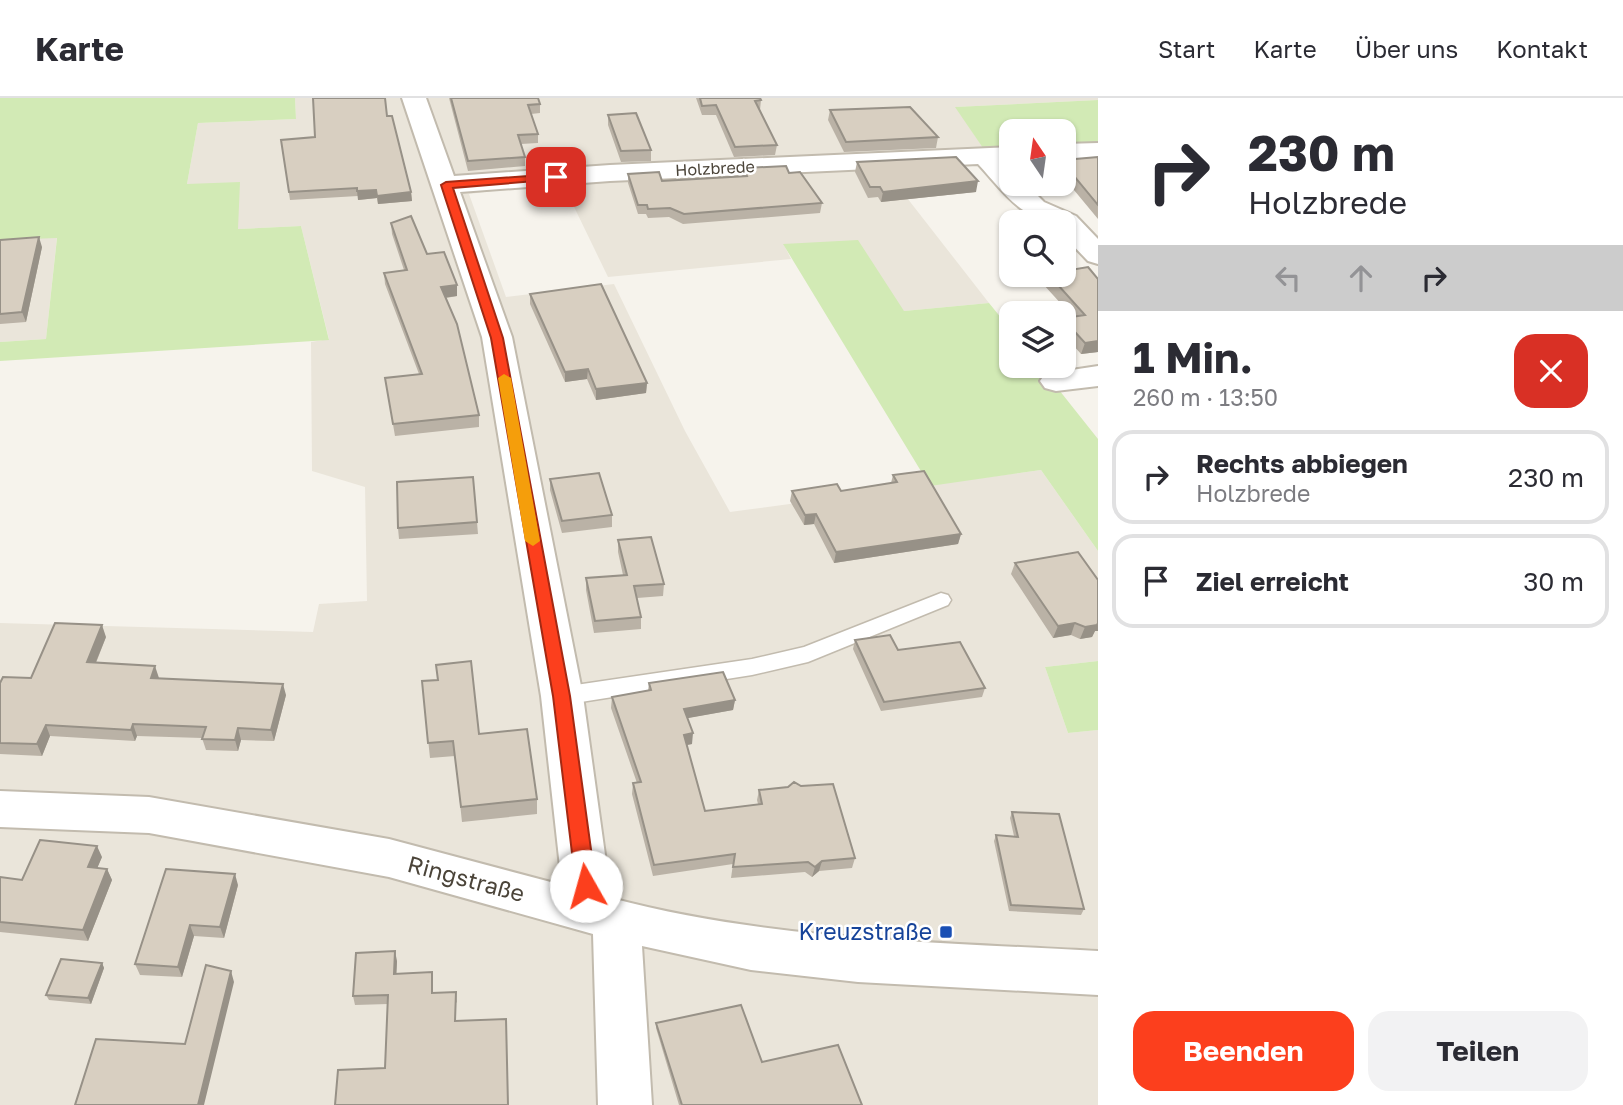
<!DOCTYPE html>
<html lang="de">
<meta charset="utf-8">
<style>
body{margin:0;font-family:"Golos Text",sans-serif;background:#f2f2f3;color:#2b2b33;height:100vh;display:flex;flex-direction:column;font-size:26px;white-space:nowrap}
*{box-sizing:border-box;margin:0}
p{font-size:23px;color:#7c7c81}
.icon{flex:none;width:38px;height:38px;fill:none;stroke:currentColor;stroke-width:2;stroke-linecap:round;stroke-linejoin:round}
.map{position:relative;flex:1;overflow:hidden}
.panel{display:flex;flex-direction:column;background:#fff;width:525px}
.panel>*{flex:none}
.banner{background:#fff;color:#2b2b33;overflow:hidden}
.needle{width:46px;rotate:347deg}
.controls{position:absolute;left:999px;top:21px;display:grid;gap:14px}
.controls a{display:grid;place-items:center;width:77px;height:77px;border-radius:14px;background:#fff;box-shadow:0 2px 5px #0004;font-size:35px}
.pin{position:absolute;display:grid;place-items:center;width:60px;height:60px;color:#fff;margin:-30px;border-radius:14px;box-shadow:0 4px 10px #0006}
.me{position:absolute;width:77px;margin:-38px;rotate:353deg;stroke-linejoin:round;filter:drop-shadow(0 0 5px #0008)}
.turn{display:flex;align-items:center;gap:24px;height:147px;padding:0 35px;font-size:32px}
.turn .icon{width:91px;height:91px;stroke-width:2.5}
.turn b{display:block;font-size:49px;line-height:60px}
.lanes{display:flex;align-items:center;height:66px;padding:0 35px;background:#0003;justify-content:center;gap:35px;direction:ltr}
.lanes .off{opacity:.35}
.round{display:grid;place-items:center;flex:none;width:74px;height:74px;border-radius:21px;background:#f2f2f3}
.overview{display:flex;align-items:center;justify-content:space-between;height:119px;padding:0 35px}
h1{font-size:42px;font-weight:700;line-height:52px}
.cta{display:flex;gap:14px;margin-top:auto;padding:14px 35px}
.cta a{flex:1;height:80px;border-radius:21px;background:#fc3f1d;color:#fff;font-size:28px;font-weight:700;line-height:80px;text-align:center}
.cta a+a{background:#f2f2f3;color:#2b2b33}
ul{padding:0;list-style:none}
li{display:flex;align-items:center;gap:21px;height:94px;margin:0 14px 10px;padding:0 21px;border:4px solid #e1e1e2;border-radius:21px}
li div{flex:1}
li b{display:block;font-size:26px}
li em{font-style:normal}
header{display:flex;align-items:center;gap:42px;box-sizing:border-box;height:98px;padding:0 35px;background:#fff;border-bottom:2px solid #e1e1e2}
header strong{font-size:33px}
nav{display:flex;gap:38px;margin-inline-start:auto;font-size:24px}
main{display:flex;flex:1;min-height:0}
.map>svg:first-child{display:block}
.residential{fill:#eae5da}
.green{fill:#d2eab5}
.lines{fill:none;stroke-linecap:round;stroke-linejoin:round}
.lane-casing{stroke:#c2bbae;stroke-width:3}
.street-casing{stroke:#c2bbae;stroke-width:4}
.lane{fill:#fff;fill-rule:evenodd}
.street{fill:#fff;fill-rule:evenodd}
.wall{fill:#bab2a6}
.shaded-wall{fill:#979187}
.building{fill:#d8cfc1;stroke:#979187;stroke-width:2}
.route{fill:#fc3f1d;stroke:#a42913;stroke-width:2}
.slow{fill:#f59e0b}
.transit-dot{fill:#1a4fb4;stroke:#fff;stroke-width:2.5}
.labels{text-anchor:middle;stroke-width:5;stroke-linejoin:round;paint-order:stroke}
.far-street-label{font-size:16px;fill:#4b4439;stroke:#fff}
.near-street-label{font-size:23px;fill:#4b4439;stroke:#fff}
.near-transit-label{font-size:23px;fill:#164399;stroke:#fff;text-anchor:end}
</style>
<header>
<strong>Karte</strong>
<nav><a>Start</a><a>Karte</a><a>Über uns</a><a>Kontakt</a></nav>
</header>
<main>
<div class="map">
<svg width="1098" height="1007" viewBox="0 0 1098 1007">
<rect width="100%" height="100%" fill="#f6f3ec"/>
<path class="residential" d="M295,0H1098V2L956,9L985,53L879,64L989,205L904,213L784,147L791,161L608,179L562,84L469,96L506,199L614,186L685,333L730,414L1041,372L1098,453V563L1045,569L1068,635L1098,632V1007H0V525L313,534L319,506L367,503L365,389L312,373L311,244L329,241L301,128L238,131L187,86L198,25L296,21Z
M57,139L46,241L0,244V142Z"/>
<path class="green" d="M0,0H295L296,21L198,25L187,86L240,84L238,131L301,128L329,242L0,263V244L46,241L57,140L0,142Z
M1098,2V47L1064,49V33H1012L1011,52L985,53L955,9Z
M858,142L904,213L989,205L1011,232L1012,268H1040L1098,341V453L1041,372L930,388L783,146Z
M1098,563V632L1068,635L1045,569Z"/>
<g class="lines">
<g class="lane-casing">
<path id="lane" d="M941,495L948,497L951,502L948,507L808,564L752,577L562,607L554,604L551,598L554,592L562,589L752,561L804,549Z"/>
</g>
<g class="street-casing">
<path id="street" d="M402,0H426L454,78L610,67L1012,49V65H1005L1012,71V86H1026L1044,104L1076,118L1098,141V166L1088,163L1064,138V124C1021,124 1005,95 978,66L610,83L460,94L512,239L583,598L611,800C769,842 935,844 1098,853V897L858,884L751,872L642,848L652,1007H598L593,836L389,779L149,735L0,729V693L149,699L389,741L562,787L541,598L482,239Z
M1098,45V61L1064,62V46Z
M1098,268V288L1056,293L1045,290L1040,283L1045,276Z"/>
</g>
<use href="#lane" class="lane"/>
<use href="#street" class="street"/>
</g>
<path class="wall" d="M449,0H538L540,6V15L531,16L538,36V45L521,46L525,59V68L468,73Z
M696,0H760L761,2L760,12L777,47L775,57L734,59L716,17H702Z
M830,12L938,39L936,50L844,54L828,22Z
M608,17L651,52V63L621,64L608,27Z
M387,18L411,94L412,103L378,106L377,100L358,102V98L290,102L281,42L315,39Z
M1098,59V121L1064,80V62Z
M857,64L976,94L881,104L878,99L868,100L855,74Z
M744,70L789,75L822,105L820,115L683,126L669,119L648,120L646,116H638L628,85V76L662,83L743,78Z
M391,125L427,156L457,187V198L446,200L479,317V329L395,338L385,280L419,276L385,186L384,175L404,172L392,136Z
M0,142L42,149L26,224L0,226Z
M1046,177H1064L1098,181V254L1081,256L1064,237V220L1073,219L1043,186Z
M530,196L647,285L646,295L596,302L587,281L565,284L530,206Z
M893,377L961,436L958,446L834,465L814,426L804,427L790,403L792,393H841L891,385Z
M550,381L612,417V429L562,435L550,392Z
M477,424L478,436L399,441L398,430Z
M618,442L664,486L663,498L637,500L641,519V531L594,535L586,492V480L623,477L618,454Z
M1015,465L1098,482V533H1095L1092,539L1080,541L1071,537L1053,540L1011,476Z
M106,539L96,565L159,580L286,597L274,643L241,642L238,653L206,652L202,640L137,638L135,643L50,638L42,658L0,656V585L31,580Z
M855,542L898,552L985,590L982,599L881,613L853,551Z
M422,583L479,636L537,701V716L462,724L455,658L430,660Z
M649,585L735,602L733,612L687,620L692,646L686,647L705,713L758,706L757,702L759,692L855,760L852,770L819,773L812,779L805,774L731,780L733,766L653,778L632,696L633,685H637L611,610L612,599L648,593Z
M1012,714L1084,811L1081,817L1009,813L994,743L996,737L1014,738L1010,720Z
M102,759L97,770L107,771L112,782L88,843L0,834V779L22,782Z
M238,787L224,840L194,838L182,879L140,877L135,866Z
M397,863L396,876L433,884V895L456,894L457,904L385,970L388,906L355,907L353,898Z
M102,865L104,870L91,906L49,902L46,897Z
M656,925L762,964L862,1007H679L656,930Z"/>
<path class="shaded-wall" d="M978,83L976,94L881,104L883,94Z
M376,92L377,100L358,102L357,93Z
M411,94L412,103L378,106L377,98Z
M39,139L42,149L26,224L22,214Z
M457,187V198L442,200L441,189Z
M1098,243V254L1081,256L1085,245Z
M588,271L587,281L565,284V274Z
M647,285L646,295L596,302V291Z
M816,416L814,426L804,427L805,417Z
M961,436L958,446L834,465L836,454Z
M1075,525L1071,537L1053,540L1058,528Z
M1098,525V533H1095L1092,539L1080,541L1085,529Z
M102,527L106,539L91,576L87,564Z
M155,568L159,580H151Z
M283,586L286,597L274,643L271,632Z
M735,602L733,612L683,621L684,611Z
M133,626L137,638L135,643L131,632Z
M46,627L50,638L42,658L37,646Z
M238,630L241,642L238,653L235,642Z
M693,635L692,646L682,648L684,637Z
M97,748L102,759L93,780L88,769Z
M822,763L819,773L812,779L815,769Z
M107,771L112,782L88,843L83,832Z
M235,776L238,787L224,840L220,829Z
M190,827L194,838L182,879L178,869Z
M395,853L397,863L396,886L394,876Z
M102,865L104,870L91,906L88,900Z
M231,873L234,884L204,1007H198Z"/>
<path class="building" d="M313,0H385L387,18H392L411,94L377,98L376,92L357,93V90L289,94L281,42L315,39Z
M451,0H538L540,6L528,7L538,36L518,37L525,59L468,63Z
M700,0H760L761,2L755,3L777,47L735,49L716,7L702,8Z
M910,9L938,39L846,44L830,12Z
M636,15L651,52L621,53L608,17Z
M956,59L978,83L883,94L880,89H870L857,64Z
M1098,59V107L1064,66V62Z
M786,68L789,75L800,74L822,105L684,116L670,110L648,111L647,107H638L628,76L659,74L662,83L747,78L744,70Z
M411,118L427,156L444,154L457,187L441,189L457,226L479,317L393,326L385,280L422,276L384,175L407,172L391,125Z
M39,139L22,214L0,216V142Z
M1088,169L1098,181V243L1085,245L1064,222V220L1085,217L1049,177H1064V173Z
M601,186L647,285L596,291L588,271L565,274L530,196Z
M924,373L961,436L836,454L816,416L805,417L792,393L837,386L841,393L897,384L893,377Z
M599,375L612,417L562,423L550,381Z
M473,379L477,424L398,430L397,384Z
M651,439L664,486L634,488L641,519L595,523L586,480L627,477L618,442Z
M1078,454L1098,482V525L1097,527L1085,529L1075,525L1058,528L1015,465Z
M55,525L102,527L87,564L155,568L151,580L283,586L271,632L238,630L235,642L202,641L206,629L133,626L131,632L46,627L37,646L0,645V585L3,579L31,580Z
M890,537L898,552L960,544L985,590L884,604L855,542Z
M471,563L479,636L527,631L537,701L461,709L453,643L428,645L422,583L438,582L436,567Z
M723,574L735,602L684,611L693,635L684,637L705,713L762,706L759,692L788,689L794,684L801,688L833,686L855,760L822,763L815,769L808,764L733,769L735,756L654,767L633,685L641,684L612,599L651,592L649,585Z
M1012,714L1059,716L1084,811L1011,807L996,737L1018,739Z
M40,742L97,748L88,769L107,771L83,832L0,824V779L22,782Z
M166,771L235,776L220,829L190,827L178,869L135,866Z
M395,853L394,876L432,874V895L456,894L455,923L506,921L508,1007H335L338,972L385,970L388,897L353,898L356,855Z
M61,861L102,865L88,900L46,897Z
M206,867L231,873L198,1007H75L96,941L185,946Z
M741,907L762,964L838,947L862,1007H682L656,925Z"/>
<path class="route" d="M556,76L561,79L559,81L453,90L503,240L570,598L596,788L593,794H579L576,788L553,598L491,240L441,87L446,84Z"/>
<path class="slow" d="M504,276L511,280L540,443L533,448L525,443L498,280Z"/>
<rect class="transit-dot" x="939" y="827" width="14" height="14" rx="3.5"/>
<g class="labels">
<g class="far-street-label">
<text transform="translate(715 70) rotate(-3)" y="6">Holzbrede</text>
</g>
<g class="near-street-label">
<text transform="translate(466 781) rotate(15)" y="8">Ringstraße</text>
</g>
<g class="near-transit-label">
<text x="932" y="842">Kreuzstraße</text>
</g>
</g>
</svg>
<div class="controls">
<a><svg class="needle" viewBox="-14 -14 28 28"><path d="M0-13l5 13h-10z" fill="#e53935"/><path d="M0 13l5-13h-10z" fill="#7c7c81"/></svg></a>
<a><svg class="icon" aria-label="search" viewBox="0 0 24 24"><circle cx="10" cy="10" r="6"/><path d="M15 15l6 6"/></svg></a>
<a><svg class="icon" aria-label="layers" viewBox="0 0 24 24"><path d="M12 4l9 5-9 5-9-5zM3 14l9 5 9-5"/></svg></a>
</div>
<div class="pin" style="left:556px;top:79px;background:#d93025"><svg class="icon" aria-label="arrive" viewBox="0 0 24 24"><path d="M6 21V4h12l-3 4 3 4H6"/></svg></div>
<svg class="me" style="left:586px;top:788px" viewBox="-20 -20 40 40"><circle r="19" fill="#fff"/><path d="M0-13L10 11 0 6-10 11z" fill="#fc3f1d"/></svg>
</div>
<section class="panel">
<div class="banner">
<div class="turn"><svg class="icon" aria-label="right" viewBox="0 0 24 24"><path d="M7 20v-9h11M14 6l5 5-5 5"/></svg><div><b>230 m</b>Holzbrede</div></div>
<div class="lanes"><svg class="icon off" aria-label="left" viewBox="0 0 24 24"><path d="M17 20v-9H6M10 6l-5 5 5 5"/></svg><svg class="icon off" aria-label="ahead" viewBox="0 0 24 24"><path d="M12 20V5M6 11l6-6 6 6"/></svg><svg class="icon" aria-label="right" viewBox="0 0 24 24"><path d="M7 20v-9h11M14 6l5 5-5 5"/></svg></div>
</div>
<div class="overview"><div><h1>1 Min.</h1><p>260 m · 13:50</p></div><a class="round" style="background:#d93025;color:#fff"><svg class="icon" aria-label="close" viewBox="0 0 24 24"><path d="M6 6l12 12M18 6L6 18"/></svg></a></div>
<ul>
<li><svg class="icon" aria-label="right" viewBox="0 0 24 24"><path d="M7 20v-9h11M14 6l5 5-5 5"/></svg><div><b>Rechts abbiegen</b><p>Holzbrede</p></div><em>230 m</em></li>
<li><svg class="icon" aria-label="arrive" viewBox="0 0 24 24"><path d="M6 21V4h12l-3 4 3 4H6"/></svg><div><b>Ziel erreicht</b></div><em>30 m</em></li>
</ul>
<div class="cta"><a>Beenden</a><a>Teilen</a></div>
</section>
</main>
